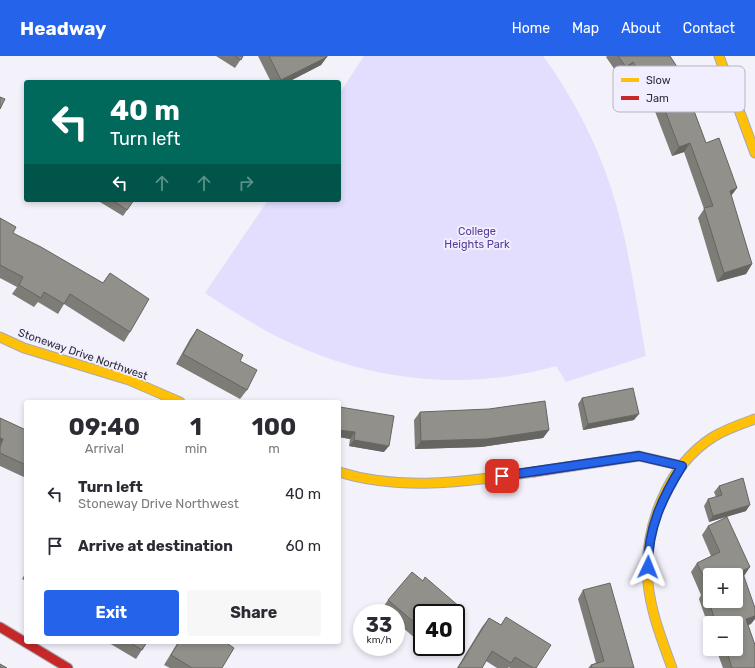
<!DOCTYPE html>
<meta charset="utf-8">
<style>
body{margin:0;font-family:Rubik,sans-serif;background:#f7f7f7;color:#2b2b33;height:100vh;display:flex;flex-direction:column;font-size:15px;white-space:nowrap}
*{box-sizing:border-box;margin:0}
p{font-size:13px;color:#7c7c81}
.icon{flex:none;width:22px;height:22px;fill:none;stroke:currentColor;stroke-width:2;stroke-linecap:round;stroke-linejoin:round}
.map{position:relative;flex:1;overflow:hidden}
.sheet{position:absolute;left:24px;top:344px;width:317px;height:244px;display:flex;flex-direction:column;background:#fff;border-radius:4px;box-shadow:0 2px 6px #0003}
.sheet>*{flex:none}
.guide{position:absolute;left:24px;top:24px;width:317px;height:122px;border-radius:4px;box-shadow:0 2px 6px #0003;background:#00695c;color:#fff;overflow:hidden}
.controls{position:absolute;left:703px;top:512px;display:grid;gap:8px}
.controls a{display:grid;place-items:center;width:40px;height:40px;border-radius:4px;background:#fff;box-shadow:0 2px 6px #0003;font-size:20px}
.speed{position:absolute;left:353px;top:548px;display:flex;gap:8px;font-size:20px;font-weight:700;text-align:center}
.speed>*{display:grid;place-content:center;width:52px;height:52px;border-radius:50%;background:#fff;box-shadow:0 2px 6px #0003;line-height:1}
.speed small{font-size:10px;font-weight:400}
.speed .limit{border:2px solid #111;border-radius:6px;background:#fff;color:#111}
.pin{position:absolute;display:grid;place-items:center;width:34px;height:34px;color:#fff;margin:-17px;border-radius:8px;box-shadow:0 2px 6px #0006}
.me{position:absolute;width:44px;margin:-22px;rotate:2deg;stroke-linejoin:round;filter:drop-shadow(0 0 3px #0008)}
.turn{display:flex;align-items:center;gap:14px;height:84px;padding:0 20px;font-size:18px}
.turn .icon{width:52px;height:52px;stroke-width:2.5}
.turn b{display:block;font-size:28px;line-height:34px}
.lanes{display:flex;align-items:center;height:38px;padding:0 20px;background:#0003;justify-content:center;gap:20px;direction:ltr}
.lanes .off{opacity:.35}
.eta{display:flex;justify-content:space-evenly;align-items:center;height:68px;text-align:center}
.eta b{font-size:24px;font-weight:700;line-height:28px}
.primary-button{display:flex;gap:8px;margin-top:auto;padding:8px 20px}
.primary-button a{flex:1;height:46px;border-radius:4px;background:#2563eb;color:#fff;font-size:16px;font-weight:700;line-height:46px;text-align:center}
.primary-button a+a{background:#f7f7f7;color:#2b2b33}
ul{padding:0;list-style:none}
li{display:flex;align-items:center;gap:12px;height:52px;padding:0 20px}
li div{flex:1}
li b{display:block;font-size:15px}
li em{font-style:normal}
header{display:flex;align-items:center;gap:24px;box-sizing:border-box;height:56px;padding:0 20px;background:#2563eb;color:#fff}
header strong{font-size:19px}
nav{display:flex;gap:22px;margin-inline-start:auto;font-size:14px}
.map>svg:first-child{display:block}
.green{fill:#e3defd}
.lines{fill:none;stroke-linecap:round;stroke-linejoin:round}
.slow-casing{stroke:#a9a8b0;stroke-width:11}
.jam-casing{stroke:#a9a8b0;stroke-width:11}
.slow{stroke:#ffc107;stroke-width:9}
.jam{stroke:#c62828;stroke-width:9}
.wall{fill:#7e7c77}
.shaded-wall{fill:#666561}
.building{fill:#92908a;stroke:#666561;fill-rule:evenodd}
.route-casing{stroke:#184099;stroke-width:10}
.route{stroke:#2563eb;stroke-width:7}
.labels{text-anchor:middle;stroke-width:4;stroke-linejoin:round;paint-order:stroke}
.park-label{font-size:11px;fill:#563c9a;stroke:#f0eeff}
.street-label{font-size:11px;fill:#302f39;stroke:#f0eeff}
.key{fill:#f0eeff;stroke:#b6b5c4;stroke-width:1}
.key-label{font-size:11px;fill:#302f39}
</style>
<header>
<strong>Headway</strong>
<nav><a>Home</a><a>Map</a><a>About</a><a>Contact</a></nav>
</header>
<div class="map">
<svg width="755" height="612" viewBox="0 0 755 612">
<rect width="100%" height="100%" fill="#f3f2fb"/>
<path class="green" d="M364,0H543C573,41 597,87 612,135C629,188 636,246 646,300L566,326L556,310C469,335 377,326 295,289C263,275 234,256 205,237L268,144H339V38Z"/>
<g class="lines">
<g class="slow-casing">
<path id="slow" d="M719,0L755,97
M0,281L24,292L129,324L180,346
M339,416C403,436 470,425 534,416
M672,612C662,584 651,557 648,527C643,474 666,411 713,381C726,373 741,368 755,363"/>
</g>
<g class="jam-casing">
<path id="jam" d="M534,416L639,400L682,410
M0,571L68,612"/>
</g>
<use href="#slow" class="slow"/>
<use href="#jam" class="jam"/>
</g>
<path class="wall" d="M216,0H243L235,12Z
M258,0H327L321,9L288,26H271Z
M607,0H670L683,20L699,32L692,41L689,42L706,87L737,132L731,140L752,208L746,218L717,226L698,162L704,153L684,96L672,100L643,24L636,29L626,15L619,20L606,1Z
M102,144H134L123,160L100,146Z
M0,162L13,177L103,227L110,217L130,276L124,286L64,248L58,258L38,246L34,251L12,238L17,231L0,222Z
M197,273L240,305L247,334L240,343L176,308L190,283Z
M582,342L634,364L583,374L578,348Z
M340,351L384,396L349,390L350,383L339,381V353Z
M420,356L549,374L543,382L481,391L415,393L414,364Z
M0,362L26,374V422L0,410Z
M719,430L746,455L709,466L704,450L708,443L716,441L714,436Z
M708,470L744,520L751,568L748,569L755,612H723L716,593H736V567H710V575L699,543L701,539L691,516L697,507L711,500L702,479Z
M26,516V525L22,523Z
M423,525L461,552L456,559V557H422V588L396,566V557H385L381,554L388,544Z
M583,534L634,612H588L591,609L596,607L578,543Z
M506,561L536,612H510L509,611L508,612H497L486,605L482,612H457L482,571L489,562L501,569Z
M109,586H147L136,603L109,587Z
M178,586H225L222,612H170L164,609Z"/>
<path class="shaded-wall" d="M327,1L321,9L288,26H280L281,24Z
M633,6L626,15L619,20L626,11Z
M650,15L643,24L636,29L642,20Z
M699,32L692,41L680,45L687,36Z
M690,87L684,96L672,100L679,91Z
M737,132L730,141V135Z
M752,208L746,218L717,226L724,217Z
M639,358L634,364L583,374L588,368Z
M339,374L355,376L350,383L339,381Z
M549,374L543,382L481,391L415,393L421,385Z
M0,382L3,383L0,388Z
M354,384L389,390L384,396L349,390Z
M750,449L746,455L709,466L713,460Z
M750,511L744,520L736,524L742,515Z
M755,560V563L751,568L740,572L746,563Z"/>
<path class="building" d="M235,0H243L241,4Z
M269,0H327V1L281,24Z
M618,0H670L683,20L693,16L699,32L687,36L706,87L719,82L737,132L730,135L752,208L724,217L704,152L713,150L690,87L679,91L650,15L642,20L633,6L626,11Z
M0,41L5,43L0,53Z
M112,144H134L127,154Z
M0,162L16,171L13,177L41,191L103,227L110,217L149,243L130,276L70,238L64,248L44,236L41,242L19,229L23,221L0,209Z
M197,273L243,299L240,305L257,314L247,334L183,298Z
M633,332L639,358L588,368L582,342Z
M545,345L549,374L487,383L421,385L420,356L489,353Z
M340,351L394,360L389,390L354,384L355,376L339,374V358Z
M0,362L26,374V409L0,397V391L3,383L0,382Z
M743,422L750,449L713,460L708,443L722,439L719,430Z
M727,461L750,511L742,515L755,552V560L746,563L755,589V612H732L726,593H736V567H716L705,534L709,532L697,507L720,496L708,470ZM710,519H736V545H710Z
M412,516L423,525L425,521L461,552L456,558V557H422V573L388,544Z
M610,527L634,612H592L591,609L604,605L583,534Z
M506,561L551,589L536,612H533L515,601L511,607L492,595L482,612H458L489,562L501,569Z
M129,586H147L142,594Z
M179,586H225L234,592L222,612H192L171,599Z
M0,608L7,612H0Z"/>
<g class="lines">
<g class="route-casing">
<path id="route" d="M502,420L639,400L682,410C662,442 648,472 648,511"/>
</g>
<use href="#route" class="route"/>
</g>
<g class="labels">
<g class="park-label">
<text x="477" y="179">College<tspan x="477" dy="13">Heights Park</tspan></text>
</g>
<g class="street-label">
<text transform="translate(83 298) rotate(19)" y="4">Stoneway Drive Northwest</text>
</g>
</g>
<rect x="613" y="10" width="132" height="46" rx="6" class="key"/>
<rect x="621" y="22" width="18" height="4" fill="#ffc107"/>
<rect x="621" y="40" width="18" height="4" fill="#c62828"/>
<g class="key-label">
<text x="646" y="28">Slow</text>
<text x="646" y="46">Jam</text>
</g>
</svg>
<div class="controls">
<a>+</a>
<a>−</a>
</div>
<div class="speed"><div>33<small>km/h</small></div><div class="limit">40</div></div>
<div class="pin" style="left:502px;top:420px;background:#d93025"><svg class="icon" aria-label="arrive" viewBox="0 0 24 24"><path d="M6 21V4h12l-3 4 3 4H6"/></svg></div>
<svg class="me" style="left:648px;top:511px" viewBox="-20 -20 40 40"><path d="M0-17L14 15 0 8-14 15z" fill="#2563eb" stroke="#fff" stroke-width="4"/></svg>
<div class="guide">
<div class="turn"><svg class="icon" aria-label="left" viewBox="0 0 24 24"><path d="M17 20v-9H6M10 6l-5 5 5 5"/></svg><div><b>40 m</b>Turn left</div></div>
<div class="lanes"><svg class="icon" aria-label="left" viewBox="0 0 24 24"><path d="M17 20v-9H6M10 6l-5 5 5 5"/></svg><svg class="icon off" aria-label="ahead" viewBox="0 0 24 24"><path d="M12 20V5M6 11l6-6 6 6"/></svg><svg class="icon off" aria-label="ahead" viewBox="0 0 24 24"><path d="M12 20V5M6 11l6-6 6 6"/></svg><svg class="icon off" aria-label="right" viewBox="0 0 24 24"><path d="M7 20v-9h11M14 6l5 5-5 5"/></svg></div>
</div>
<section class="sheet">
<div class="eta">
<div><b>09:40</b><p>Arrival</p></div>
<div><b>1</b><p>min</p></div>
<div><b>100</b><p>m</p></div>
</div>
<ul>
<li><svg class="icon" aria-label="left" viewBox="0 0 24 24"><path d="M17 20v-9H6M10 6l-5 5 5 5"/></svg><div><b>Turn left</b><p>Stoneway Drive Northwest</p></div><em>40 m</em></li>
<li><svg class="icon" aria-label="arrive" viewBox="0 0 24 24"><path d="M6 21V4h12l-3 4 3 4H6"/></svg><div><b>Arrive at destination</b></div><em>60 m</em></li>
</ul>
<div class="primary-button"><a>Exit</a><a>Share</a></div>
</section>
</div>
